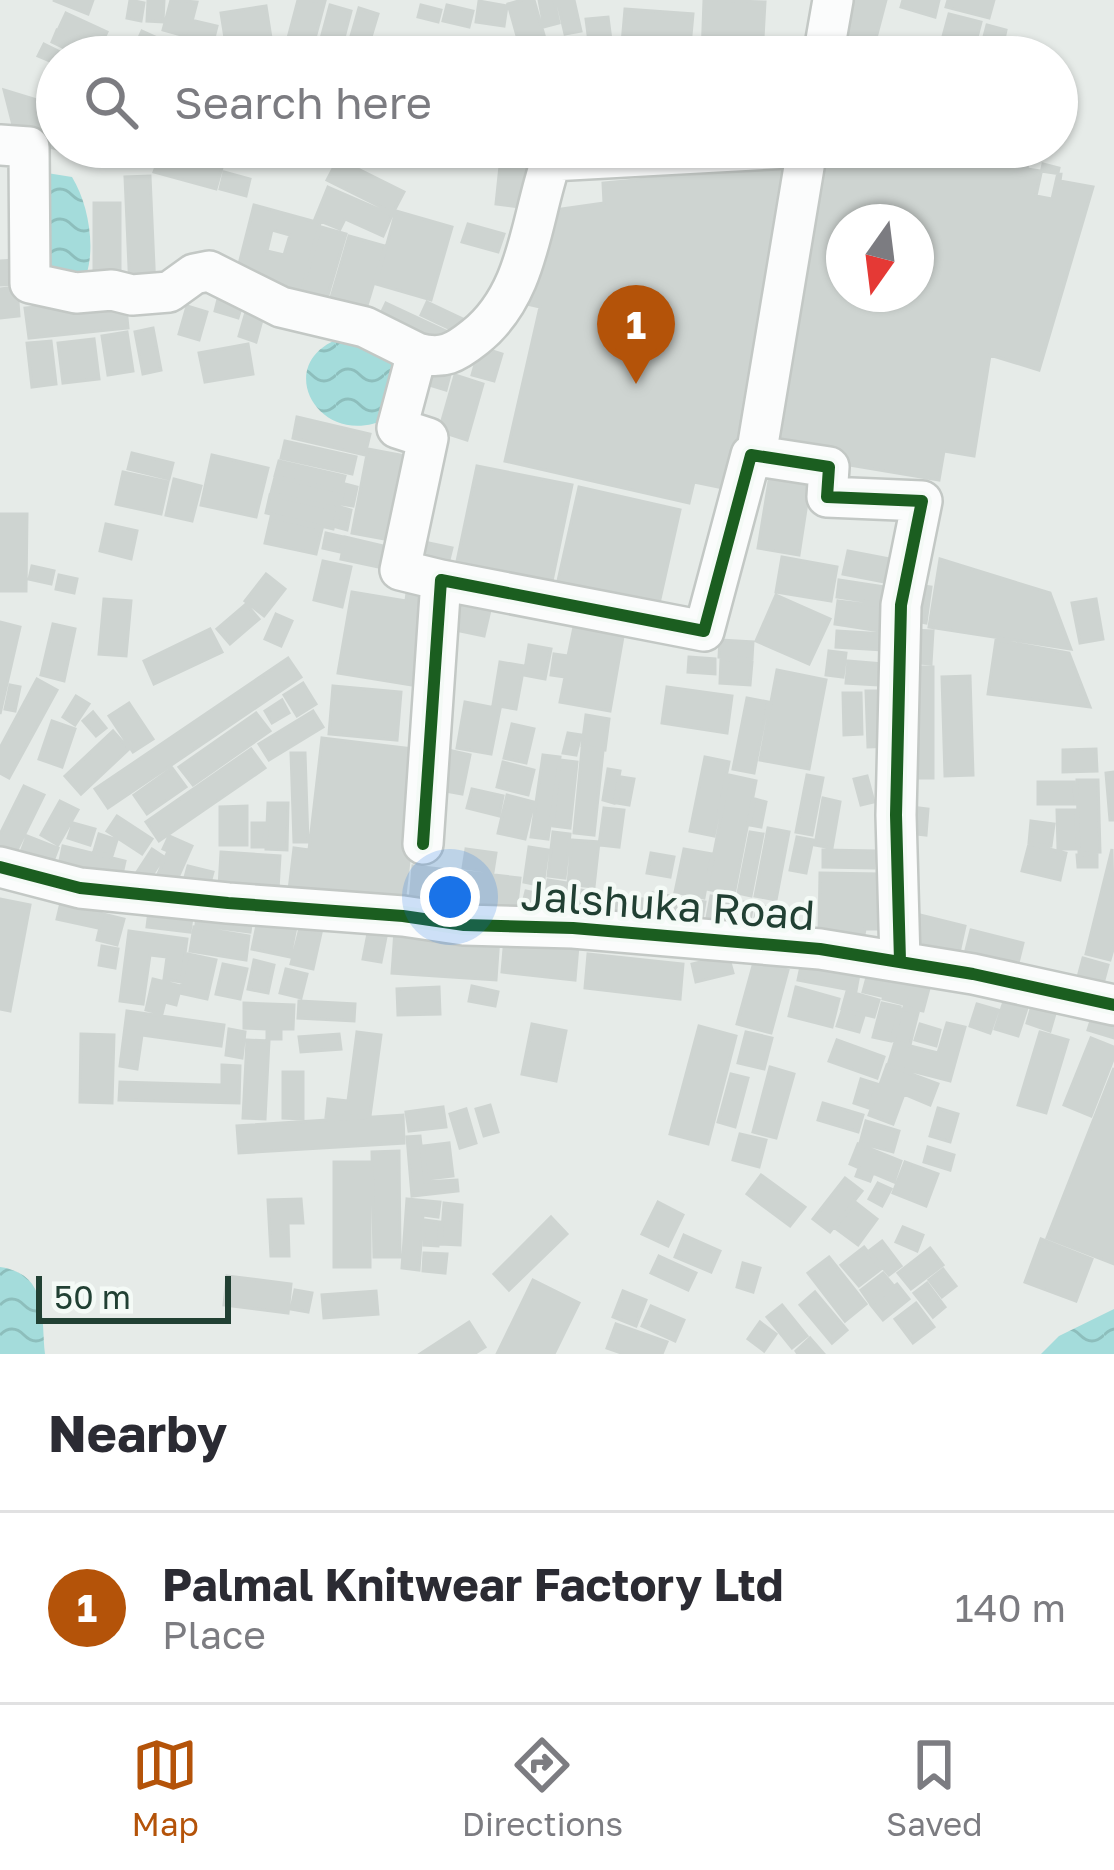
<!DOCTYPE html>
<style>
body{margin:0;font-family:"Golos Text",sans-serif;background:#f7f7f7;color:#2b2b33}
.compass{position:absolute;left:826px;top:204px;width:108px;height:108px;border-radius:50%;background:#fff;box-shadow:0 3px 9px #0004;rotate:194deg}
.scale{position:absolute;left:36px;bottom:30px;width:195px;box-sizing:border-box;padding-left:12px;border:6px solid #214033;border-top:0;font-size:33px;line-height:42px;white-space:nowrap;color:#214033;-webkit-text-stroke:9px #f4faf6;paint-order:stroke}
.you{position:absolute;left:450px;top:897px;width:42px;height:42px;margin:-30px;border:9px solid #fff;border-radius:50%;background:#1a73e8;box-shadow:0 0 0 18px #1a73e833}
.badge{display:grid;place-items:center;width:78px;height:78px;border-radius:50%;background:#b45309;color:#fff;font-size:39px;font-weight:700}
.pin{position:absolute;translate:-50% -99px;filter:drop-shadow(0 3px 6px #0008)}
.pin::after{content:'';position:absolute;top:63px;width:42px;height:36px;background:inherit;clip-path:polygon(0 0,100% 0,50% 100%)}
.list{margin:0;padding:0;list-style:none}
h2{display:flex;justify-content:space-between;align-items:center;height:156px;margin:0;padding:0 48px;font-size:51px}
h2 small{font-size:39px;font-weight:400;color:#7c7c81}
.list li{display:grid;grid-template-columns:78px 1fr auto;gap:36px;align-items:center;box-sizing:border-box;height:192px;padding:0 48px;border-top:3px solid #e1e1e2}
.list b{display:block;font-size:45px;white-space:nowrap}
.list p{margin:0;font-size:39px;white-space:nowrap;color:#7c7c81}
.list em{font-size:39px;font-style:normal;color:#7c7c81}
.icon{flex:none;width:66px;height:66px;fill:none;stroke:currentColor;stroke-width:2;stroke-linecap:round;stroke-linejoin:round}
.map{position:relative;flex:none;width:1114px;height:1354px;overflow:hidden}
.search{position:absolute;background:#fff;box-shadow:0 3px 9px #0004;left:36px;right:36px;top:36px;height:132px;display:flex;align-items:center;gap:30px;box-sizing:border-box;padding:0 42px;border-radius:66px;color:#7c7c81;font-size:45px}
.sheet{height:348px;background:#fff}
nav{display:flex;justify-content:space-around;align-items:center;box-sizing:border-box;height:168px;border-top:3px solid #e1e1e2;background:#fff;font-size:33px;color:#7c7c81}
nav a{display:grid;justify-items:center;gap:6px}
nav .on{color:#b45309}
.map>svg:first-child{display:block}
</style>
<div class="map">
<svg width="1114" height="1354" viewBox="0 0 1114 1354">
<defs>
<pattern id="water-waves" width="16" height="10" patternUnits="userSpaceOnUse" patternTransform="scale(3)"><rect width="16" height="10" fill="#a4dcdb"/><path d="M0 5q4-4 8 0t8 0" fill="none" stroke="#8dbebc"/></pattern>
</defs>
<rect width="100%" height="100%" fill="#e6ebe8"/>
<path fill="url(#water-waves)" d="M47,173L72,177C88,203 96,246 86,276L48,275Z
M352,335L402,359L390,417C317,456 264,354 352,335Z
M0,1267C49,1274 41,1318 45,1354H0Z
M1114,1309V1354H1041L1059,1336Z"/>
<path fill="#ced4d1" stroke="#ced4d1" stroke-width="3" fill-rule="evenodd" d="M53,0H93L88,14Z
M130,0L144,3L141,21L127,18Z
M148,0H164L163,22L147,21Z
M171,0L197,2L188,37L163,30Z
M298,0L325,1L310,57H283Z
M522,0H534L544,35L519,43L508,4Z
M539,0H554L559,23L544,27Z
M557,0H574L581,31L565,34Z
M704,0L765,2L762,57H702Z
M843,0H886L871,57L829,51Z
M903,0H939L935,17L901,7Z
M948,0H994L989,18L946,7Z
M479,1L507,6L504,26L476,22Z
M330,5L351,11L339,57H316Z
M421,5L441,10L438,22L418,17Z
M447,5L473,11L469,27L443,21Z
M266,6L274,57H228L221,13Z
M359,8L378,14L365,57H345Z
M625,9L693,14L689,57L621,55Z
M66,13L107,32L100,47L59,28Z
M949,14L981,22L974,49L942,40Z
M608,17L612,48L590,50L586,19Z
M195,21L217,26L211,50L189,45Z
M987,25L1006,30L1001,53L981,48Z
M57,30L100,50L97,57H83L52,42Z
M142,31L155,37L145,57H130Z
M159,40L181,52L179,57H150Z
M509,41L511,57H494L492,43Z
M540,42L543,57H521L519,46Z
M44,44L64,54L57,57V64L38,56Z
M4,90L57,106V147H65L64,151L16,137Z
M89,147H112L107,162L87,155Z
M163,147H192L190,155L223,164L216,189L154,172Z
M215,147H250L246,162L213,154Z
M332,147H375L370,166L330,155Z
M477,147H522L519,159Z
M822,147H1030L1027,169L1061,174L1060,181L1093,187L1039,370L990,355L974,456L944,451L939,480L772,452ZM844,222H916V294H844Z
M338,159L404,192L393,213L327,180Z
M1043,164L1059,168L1052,199L1036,196Z
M792,165L728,489L694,482L689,503L505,461L540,307L523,303L540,212L604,203L603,183Z
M500,166L532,170L528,208L496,204Z
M224,172L250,179L246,196L220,189Z
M150,176L155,289L130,290L125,177Z
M328,187L392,215L383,236L345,219L340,229L315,219Z
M94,203H120V283H94Z
M254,205L320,223L301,293L236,276ZM272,230L290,235L284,255L267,251Z
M396,211L452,227L431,300L376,284Z
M468,224L504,234L498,252L462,242Z
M321,227L346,234L326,302L301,294Z
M349,236L385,246L365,312L330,301Z
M15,260L16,284L0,285V261Z
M17,287L19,316L0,318V289Z
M125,298L128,328L29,338L25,308Z
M218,299L242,305L238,318L215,311Z
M427,302L467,321L461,334L421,315Z
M386,303L450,333L440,354L376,324Z
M248,305L265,309L256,342L239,336Z
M187,306L207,312L199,340L179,334Z
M153,328L161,370L143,374L135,332Z
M127,332L133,371L108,375L102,336Z
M94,339L99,379L63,383L58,343Z
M51,341L56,384L32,387L27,343Z
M248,344L253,374L205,382L199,353Z
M480,347L502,354L494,381L472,375Z
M422,359L452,367L446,390L416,381Z
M455,375L483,384L467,440L439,431Z
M297,417L370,434L365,455L293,438Z
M285,441L356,457L352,474L281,458Z
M368,449L405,456L390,540L352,533Z
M132,453L173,463L169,479L128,469Z
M212,455L268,468L256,517L201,505Z
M279,461L345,476L341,491L275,476Z
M772,463L812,470L799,555L758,548Z
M477,466L572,485L551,586L456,566Z
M123,472L168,482L161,514L116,504Z
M275,477L341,492L337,508L271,493Z
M174,479L201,486L192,521L166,515Z
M345,484L357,487L353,506L341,504Z
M579,487L680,510L656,617L555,594Z
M270,495L337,510L333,529L266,513Z
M340,507L351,510L347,530L336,527Z
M0,514H27L26,591H0Z
M271,517L322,529L316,554L265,543Z
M106,524L137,531L131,559L100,551Z
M326,533L343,537L340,552L323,548Z
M345,537L388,547L383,568L341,559Z
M424,542L452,548L446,572L418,566Z
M848,551L905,562L900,585L843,574Z
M782,557L837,567L831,601L776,592Z
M940,559L1050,593L1071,649L929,627Z
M323,561L351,567L342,607L314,600Z
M32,566L54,571L51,584L29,579Z
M266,574L285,589L264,616L245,601Z
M59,575L77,579L74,593L56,589Z
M839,580L898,589L896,606L837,597Z
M408,584L428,587L412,685L338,673L352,592L406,601Z
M909,584L931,587L926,623L905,619Z
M461,585L494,593L484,636L451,629Z
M776,595L830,619L809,664L756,641Z
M104,599L131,601L126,656L99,654Z
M1096,599L1103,639L1080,643L1072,603Z
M838,601L896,608L893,633L835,624Z
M246,604L259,619L230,644L217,629Z
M276,614L292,621L281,646L265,639Z
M0,622L20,627L0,714Z
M575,622L624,631L610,711L560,702L565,677L551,675L554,654L568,656Z
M53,624L75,629L64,681L41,675Z
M210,629L222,652L154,684L144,661Z
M908,630L933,631L931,664L906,662Z
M837,631L899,635L898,651L836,647Z
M720,640L753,642L752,659L719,657Z
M996,640L1069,653L1090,707L988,694Z
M529,645L551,649L545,679L524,675Z
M829,651L846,653L843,677L826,675Z
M689,657L715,659V674L688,672Z
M288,658L301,677L108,808L95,789Z
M721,659L752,662L750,685L720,683Z
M848,661L883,664L898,686L846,683Z
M500,662L524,666L516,709L493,705Z
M906,667H933V778H906Z
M777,670L826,680L809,769L760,760Z
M970,676L973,775L945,776L942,677Z
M37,679L57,690L9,778L0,773V748Z
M303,683L316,704L297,716L284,695Z
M10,685L20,687L15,711L5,709Z
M333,686L401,692L397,740L329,734Z
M667,687L732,696L727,733L662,723Z
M866,691H894L896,746L868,747Z
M843,693H861L862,734L844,735Z
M76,696L89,704L75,725L63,717Z
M747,698L768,702L754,773L733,769Z
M282,700L289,713L272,723L265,711Z
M465,702L500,709L491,754L457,748Z
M129,703L153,739L133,752L109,716Z
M313,711L323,727L269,760L259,744Z
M93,712L106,728L96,736L83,721Z
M256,713L270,731L193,785L179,767Z
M586,715L609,719L605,750L582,746Z
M52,721L75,729L62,767L39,759Z
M512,724L534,729L526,763L504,758Z
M113,731L129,749L81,794L65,776Z
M568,733L581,735L576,755L563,753Z
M322,738L422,750L404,904L289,890L294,848L309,850Z
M251,749L265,768L159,841L146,822Z
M582,749L603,751L594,835L574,833Z
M1096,749L1097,771L1063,772V750Z
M448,750L470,755L462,794L440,790Z
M291,753H305L308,842H294Z
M543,755L560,757L548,839L531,837Z
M705,757L729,762L714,836L690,831Z
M560,760L577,762L570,828L553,826Z
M503,762L534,770L528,795L497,787Z
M172,768L186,787L147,814L134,795Z
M608,769L620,771L614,803L603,800Z
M1114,772V820H1110L1106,773Z
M729,775L756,781L734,895L707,889Z
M807,775L823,778L812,835L796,832Z
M867,776L874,802L861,805L854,779Z
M621,777L634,779L629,805L617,803Z
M1077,780H1098L1100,852L1079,853Z
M1038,782H1074L1075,804H1038Z
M24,786L44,795L16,852L0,844V834Z
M472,789L503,796L499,816L467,808Z
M507,795L534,802L525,839L498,833Z
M823,798L840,802L832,848L815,845Z
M755,799L766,802L761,827L750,825Z
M60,801L78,810L58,845L41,835Z
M268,803H288L287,850L266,849Z
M247,806V845H220V807Z
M911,807L928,809L926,835L907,833Z
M604,808L624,810L619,847L599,845Z
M1057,810H1076L1077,849H1058Z
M117,816L152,839L142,854L107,831Z
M1031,821L1054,824L1051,846L1029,843Z
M73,823L95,829L90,845L68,838Z
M252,823H265L264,847H252Z
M768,828L789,832L776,900L755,896Z
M553,832L570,834L565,878L548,876Z
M750,832L763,834L751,896L738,893Z
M99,834L117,840L112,856L94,851Z
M27,836L58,848L52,864L21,852Z
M169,836L192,846L176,882L158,874L168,851L163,849Z
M797,837L813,840L806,873L790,870Z
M572,840L599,842L594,887L568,884Z
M1029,844L1066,853L1060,880L1022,871Z
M63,846L125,861L121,879L59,865Z
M529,847L548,850L543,886L524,882Z
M152,849L164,857L147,883L135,875Z
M466,849L496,853L493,872L463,868Z
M684,849L712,854L704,898L675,892Z
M1112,849L1114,946L1110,960L1086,954Z
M823,850L875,851L874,868L823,867Z
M221,852L280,856L278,890L219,887Z
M651,853L674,857L670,877L647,873Z
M1097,854V867H1078L1077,855Z
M188,866L213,872L209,887L184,881Z
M413,866L520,878L516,912L410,901Z
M820,873L880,874L879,929H865L864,935L819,934Z
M548,880L567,883L562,913L543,909Z
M568,888L605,894L601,916L564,907Z
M526,891L544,895L540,912L522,907Z
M609,893L648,900L644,923L605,916Z
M653,893L705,902L701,926L649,917Z
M63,894L103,903L98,928L57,919Z
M711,896L753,904L748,931L706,923Z
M0,899L30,905L10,1011L0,1009Z
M758,905L792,912L788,934L753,927Z
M149,911L192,917L190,932L147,927Z
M197,911L252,918L250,932L196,925Z
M103,914L124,919L117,945L97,940Z
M920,915L965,926L959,953L913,942Z
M258,920L296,927L290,957L252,949Z
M194,927L249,936L246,960L190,951Z
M300,928L321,933L313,969L291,964Z
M369,928L387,932L381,962L363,959Z
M395,930L499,937L496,980L392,973Z
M971,930L1023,943L1017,967L965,954Z
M129,931L187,939L181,982L164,979L167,957L150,955L143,1004L120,1001Z
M505,937L578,946L575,980L502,972Z
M102,946L118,949L115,968L99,965Z
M804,952L861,963L856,991L798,980Z
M188,954L216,960L207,999L180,993Z
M588,954L683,964L680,999L585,988Z
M728,955L733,973L696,982L692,964Z
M1083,958L1108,965L1103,984L1078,977Z
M254,960L274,965L268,993L248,989Z
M754,962L788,970L771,1033L737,1024Z
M223,964L247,969L240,999L216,994Z
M286,969L307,974L301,998L280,993Z
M890,970L910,975L903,1004L883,999Z
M912,976L931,981L923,1011L904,1007Z
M867,977L885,982L881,996L863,992Z
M153,979L181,986L176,1005L165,1002L162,1014L146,1010Z
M472,986L498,992L495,1006L469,1001Z
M439,987L440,1014L398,1015L397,989Z
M796,987L839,999L832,1027L789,1016Z
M847,991L879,1000L874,1017L842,1009Z
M1036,992L1059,1000L1050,1031L1027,1023Z
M1006,995L1029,1002L1018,1036L995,1029Z
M299,1001L355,1004L354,1021L298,1018Z
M244,1003L294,1005L293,1029H281V1039H267V1029L244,1028Z
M882,1003L900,1007L891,1041L873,1037Z
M977,1004L998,1010L990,1033L970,1026Z
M1095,1008L1114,1014V1038L1088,1030Z
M902,1009L918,1013L910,1045L894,1041Z
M127,1011L224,1025L221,1046L142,1035L137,1069L120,1066Z
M842,1011L864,1016L859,1032L837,1026Z
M947,1023L965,1027L950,1081L888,1065L895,1042L938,1053Z
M532,1024L566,1031L556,1081L522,1074Z
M920,1024L940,1030L936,1046L915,1040Z
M699,1026L736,1036L708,1144L670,1134Z
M229,1029L245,1032L242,1058L226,1055Z
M357,1032L381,1035L370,1116L326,1117L328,1099L348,1101Z
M746,1032L772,1038L764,1069L738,1063Z
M1040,1032L1068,1040L1046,1113L1018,1105Z
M81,1034L114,1035L112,1103L80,1102Z
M339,1034L341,1049L301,1052L299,1037Z
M1091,1038L1114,1047V1057L1091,1116L1064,1105Z
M247,1040L269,1041L265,1119L243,1118Z
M837,1040L884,1057L877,1078L829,1061Z
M222,1065L240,1066L239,1103L119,1100L120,1082L222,1085Z
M887,1065L938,1084L930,1105L904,1094L893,1124L869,1115Z
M770,1067L794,1074L776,1138L753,1132Z
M1114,1068V1264L1047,1238Z
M283,1072H303V1119L283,1118Z
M731,1074L748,1078L735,1127L718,1122Z
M861,1079L877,1084L869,1108L854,1103Z
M823,1103L863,1115L858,1132L818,1120Z
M490,1105L498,1132L484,1136L476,1109Z
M443,1107L446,1127L409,1131L406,1112Z
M938,1108L958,1114L950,1142L930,1136Z
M466,1109L476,1143L460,1148L450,1114Z
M403,1115L404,1143L239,1153L237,1126Z
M866,1121L899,1131L893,1152L860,1143Z
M740,1134L766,1140L759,1167L733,1160Z
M420,1136L425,1182L457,1180L458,1191L412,1196L407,1137Z
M449,1143L453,1176L427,1179L423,1146Z
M858,1144L901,1161L894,1182L873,1173L870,1181L856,1176L859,1168L850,1164Z
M928,1147L954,1155L950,1170L924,1162Z
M399,1151L400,1257H374L372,1152Z
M334,1162H370V1267H334Z
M905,1162L938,1174L926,1206L893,1193Z
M761,1175L805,1207L790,1226L747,1194Z
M845,1178L862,1191L830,1232L813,1219Z
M878,1183L891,1189L882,1206L869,1199Z
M301,1199L303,1223H288L289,1256H271L268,1200Z
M407,1199L440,1202L438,1217L423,1215L419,1270L402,1268Z
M658,1202L683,1215L668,1246L642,1234Z
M855,1202L877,1219L858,1245L835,1228Z
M444,1203L462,1205L460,1245L441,1244Z
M551,1217L567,1234L509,1290L494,1274Z
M425,1220L440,1222L438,1246L424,1245Z
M903,1227L923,1235L917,1251L896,1242Z
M684,1235L720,1251L711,1272L675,1257Z
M1041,1239L1092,1259L1076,1301L1025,1282Z
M882,1241L901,1266L889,1275L869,1251Z
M864,1247L881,1269L859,1286L841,1265Z
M930,1248L943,1265L911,1289L898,1273Z
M424,1253L447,1254L445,1273L423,1271Z
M659,1256L696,1273L688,1290L651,1273Z
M829,1257L866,1304L845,1321L808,1273Z
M743,1263L760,1268L753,1292L737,1287Z
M943,1269L956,1286L942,1297L929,1280Z
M883,1273L893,1285L870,1303L861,1290Z
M227,1276L291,1284L288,1313L224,1305Z
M533,1280L579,1303L554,1354H497Z
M927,1283L945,1307L933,1317L914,1293Z
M897,1284L909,1299L883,1320L871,1305Z
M295,1290L312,1293L308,1312L291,1309Z
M376,1291L378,1314L324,1318L322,1295Z
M623,1291L646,1300L636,1326L613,1317Z
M815,1292L847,1330L832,1343L800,1305Z
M916,1303L934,1327L913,1343L895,1319Z
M782,1305L807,1336L792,1348L767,1317Z
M651,1306L684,1320L675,1341L642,1326Z
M469,1322L485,1347L474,1354H420Z
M760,1322L776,1334L764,1351L748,1339Z
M616,1324L667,1342L662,1354H624L607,1348Z
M810,1338L824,1354H798L796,1351Z"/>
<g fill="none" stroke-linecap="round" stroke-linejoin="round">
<g stroke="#c3c8c5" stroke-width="44">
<path id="minor" d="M823,57L833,0
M0,145L29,147L30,283L76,293L112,290L132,295L169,292L194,274L209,271L281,307L365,327L417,353L397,428L428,438L400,570L441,580
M417,353C443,360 455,353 475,337C529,294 530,222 551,161L807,147
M756,456L807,149
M423,844L441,580L704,631L751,455L829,467L827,497L922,501L901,605L896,815L900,961
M0,867L80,888L228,903L403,916L464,925L573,928L820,949L973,974L1114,1005"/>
</g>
<use href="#minor" stroke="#fbfcfc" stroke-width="39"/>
<g stroke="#f4faf6" stroke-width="20">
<path id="cycleway" d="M423,844L441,580L704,631L751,455L829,467L827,497L922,501L901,605L896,815L900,961
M0,867L80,888L228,903L403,916L464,925L573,928L820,949L973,974L1114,1005"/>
</g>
<use href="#cycleway" stroke="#1b5e20" stroke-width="12"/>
</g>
<g text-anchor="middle" stroke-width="9" stroke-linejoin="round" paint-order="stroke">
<g font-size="42" fill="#214033" stroke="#f4faf6">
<text transform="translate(668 905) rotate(4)" y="15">Jalshuka Road</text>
</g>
</g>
</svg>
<svg class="compass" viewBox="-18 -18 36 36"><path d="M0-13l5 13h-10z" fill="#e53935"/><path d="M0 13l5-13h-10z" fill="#7c7c81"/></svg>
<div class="scale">50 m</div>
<div class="you"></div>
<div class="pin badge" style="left:636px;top:384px">1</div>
<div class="search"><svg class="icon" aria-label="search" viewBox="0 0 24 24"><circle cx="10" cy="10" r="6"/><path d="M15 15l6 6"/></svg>Search here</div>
</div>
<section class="sheet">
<h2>Nearby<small></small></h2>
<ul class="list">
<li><span class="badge">1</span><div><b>Palmal Knitwear Factory Ltd</b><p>Place</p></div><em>140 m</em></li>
</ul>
</section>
<nav>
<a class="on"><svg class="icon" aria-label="map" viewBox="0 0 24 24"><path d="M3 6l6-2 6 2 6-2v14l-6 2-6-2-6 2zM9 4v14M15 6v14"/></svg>Map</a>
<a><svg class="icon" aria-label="directions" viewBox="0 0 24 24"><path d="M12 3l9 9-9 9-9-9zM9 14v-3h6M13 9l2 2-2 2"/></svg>Directions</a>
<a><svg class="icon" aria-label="saved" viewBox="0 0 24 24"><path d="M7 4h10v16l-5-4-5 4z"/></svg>Saved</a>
</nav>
